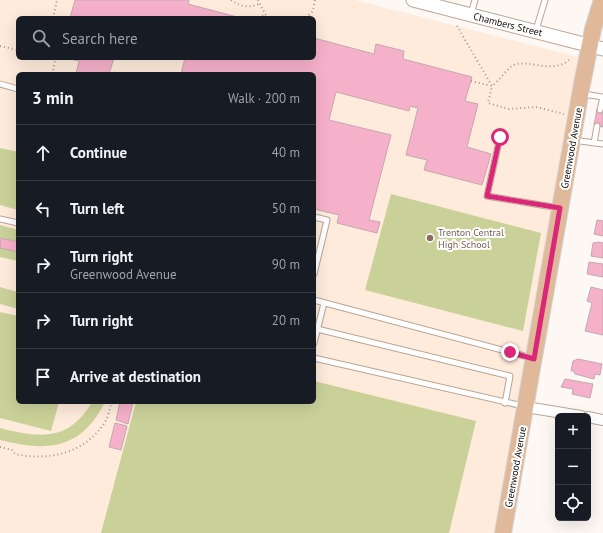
<!DOCTYPE html>
<meta charset="utf-8">
<style>
body{margin:0;font-family:"PT Sans",sans-serif;background:#20242c;color:#f1f3f6}
.controls{position:absolute;right:12px;bottom:12px;display:grid;overflow:hidden;border-radius:6px;box-shadow:0 4px 16px #0002}
.controls button{width:36px;height:36px;display:grid;place-items:center;padding:0;border:0;border-bottom:1px solid #363941;background:#171b24;color:#f1f3f6;font:20px sans-serif}
.stop{position:absolute;width:12px;height:12px;margin:-9px;border:3px solid #db2777;border-radius:50%;background:#fff}
.stop.end{background:#db2777;border-color:#fff;box-shadow:0 1px 4px #0008}
.list{margin:0;padding:0;list-style:none}
h2{display:flex;justify-content:space-between;align-items:center;height:52px;margin:0;padding:0 16px;font-size:17px}
h2 small{font-size:13px;font-weight:400;color:#9ea1a6}
.list li{display:grid;grid-template-columns:26px 1fr auto;gap:12px;align-items:center;box-sizing:border-box;height:56px;padding:0 16px;border-top:1px solid #363941}
.list b{display:block;font-size:15px;white-space:nowrap}
.list p{margin:0;font-size:13px;white-space:nowrap;color:#9ea1a6}
.list em{font-size:13px;font-style:normal;color:#9ea1a6}
.icon{flex:none;width:22px;height:22px;fill:none;stroke:currentColor;stroke-width:2;stroke-linecap:round;stroke-linejoin:round}
.map{position:relative;flex:none;width:603px;height:533px;overflow:hidden}
.search{position:absolute;background:#171b24;box-shadow:0 4px 16px #0002;left:16px;top:16px;width:300px;height:44px;display:flex;align-items:center;gap:10px;box-sizing:border-box;padding:0 14px;border-radius:6px;color:#9ea1a6;font-size:15px}
.panel{position:absolute;background:#171b24;box-shadow:0 4px 16px #0002;left:16px;top:72px;width:300px;height:332px;border-radius:6px}
.map>svg:first-child{display:block}
</style>
<div class="map">
<svg width="603" height="533" viewBox="0 0 603 533">
<rect width="100%" height="100%" fill="#fdf8f4"/>
<path fill="#feebdb" fill-rule="evenodd" d="M0,0H355L578,57L494,533H0ZM18,18H314V58H18ZM18,74H314V402H18Z"/>
<path fill="#cad198" d="M0,148L18,152V210L0,205Z
M391,194L541,233L523,331L365,290Z
M0,225L18,230V261L0,257Z
M0,287L18,292V309L0,304Z
M0,312L18,316V402H59L51,431L0,418Z
M314,381L476,421L449,533H101L136,402H314Z
M92,402H105C81,450 47,452 0,440V428C39,438 69,442 92,402Z"/>
<path fill="#f6b1ca" stroke="#c4a8b1" d="M75,0H189L188,4L241,18H70Z
M314,38L374,54L376,44L404,51L403,59L472,77L465,101L478,104L467,147L491,154L482,185L424,170L427,160L406,155L418,108L410,106L409,111L336,92L329,120L391,135L369,220L380,222L377,233L337,223L339,215L314,209V74H181L185,58H314Z
M66,58H114L109,74H76L79,61Z
M597,109L603,110V127L594,125Z
M597,220L603,221V236L594,234Z
M1,238L18,242V252L0,248Z
M599,242L603,243V258L591,256L593,243Z
M589,262L603,264V277L587,274Z
M591,287L603,290V335L585,331L592,303L587,301Z
M578,359L602,364L600,375L595,374L594,379L575,374L574,371H571L573,361Z
M565,379L593,384L590,398L572,394L573,389L561,387Z
M120,402H133L128,424L116,420Z
M115,423L127,426L121,450L109,447Z"/>
<g fill="none" stroke-linecap="round" stroke-linejoin="round">
<g stroke="#bba593" stroke-width="7">
<path id="service" d="M471,14L475,0
M536,30L545,0
M0,84L18,89
M583,94L603,97
M600,110L603,97
M500,137L487,196L559,208
M573,140L603,144
M594,143L597,126
M314,217L327,220L314,274
M0,219L18,223
M314,300L532,358
M317,329L510,376L505,403
M314,343L324,303
M314,358L523,406"/>
</g>
<g stroke="#bba593" stroke-width="12">
<path id="minor" d="M526,407L581,416
M588,417L603,420"/>
</g>
<g stroke="#bba593" stroke-width="15">
<path id="tertiary" d="M413,0L603,49"/>
</g>
<g stroke="#d4d3d2" stroke-width="18">
<path id="primary" d="M503,533L582,84L593,29L602,0"/>
</g>
<path stroke="#9f9994" stroke-width="2" stroke-dasharray="1 3" stroke-linecap="butt" d="M231,0C241,7 248,8 259,4
M258,0L265,14L269,18
M53,18L57,0
M259,18L265,14
M306,18L313,11L315,0
M457,26L492,86L488,103L509,109L536,107L564,114
M0,46L18,50
M49,58L55,60
M52,74L56,58
M471,81L492,86C499,81 507,69 512,66C526,57 552,76 570,59
M0,447L12,450L15,454C47,461 83,454 103,425C108,419 109,410 112,402"/>
<use href="#service" stroke="#fff" stroke-width="5"/>
<use href="#minor" stroke="#fff" stroke-width="10"/>
<use href="#tertiary" stroke="#fff" stroke-width="13"/>
<use href="#primary" stroke="#e0b99a" stroke-width="16"/>
</g>
<g fill="none" stroke-linecap="round" stroke-linejoin="round">
<path stroke="#db2777" stroke-width="5" d="M500,137L487,196L560,208L534,359L510,352"/>
</g>
<circle fill="#8d6e63" stroke="#fff" stroke-width="1.5" cx="430" cy="238" r="4"/>
<g text-anchor="middle" stroke-width="4" stroke-linejoin="round" paint-order="stroke">
<g font-size="10" fill="#120a05" stroke="#fff">
<text transform="translate(508 24) rotate(14)" y="4">Chambers Street</text>
<text transform="translate(571 148) rotate(-80)" y="4">Greenwood Avenue</text>
<text transform="translate(515 467) rotate(-80)" y="4">Greenwood Avenue</text>
</g>
<g font-size="10" fill="#785e54" stroke="#fff" text-anchor="start">
<text x="438" y="236">Trenton Central<tspan x="438" dy="12">High School</tspan></text>
</g>
</g>
</svg>
<div class="controls">
<button>+</button>
<button>−</button>
<button><svg class="icon" aria-label="locate" viewBox="0 0 24 24"><circle cx="12" cy="12" r="6"/><path d="M12 2v4M12 18v4M2 12h4M18 12h4"/></svg></button>
</div>
<div class="stop" style="left:500px;top:137px"></div>
<div class="stop end" style="left:510px;top:352px"></div>
<div class="search"><svg class="icon" aria-label="search" viewBox="0 0 24 24"><circle cx="10" cy="10" r="6"/><path d="M15 15l6 6"/></svg>Search here</div>
<section class="panel">
<h2>3 min<small>Walk · 200 m</small></h2>
<ul class="list">
<li><svg class="icon" aria-label="ahead" viewBox="0 0 24 24"><path d="M12 20V5M6 11l6-6 6 6"/></svg><div><b>Continue</b></div><em>40 m</em></li>
<li><svg class="icon" aria-label="left" viewBox="0 0 24 24"><path d="M17 20v-9H6M10 6l-5 5 5 5"/></svg><div><b>Turn left</b></div><em>50 m</em></li>
<li><svg class="icon" aria-label="right" viewBox="0 0 24 24"><path d="M7 20v-9h11M14 6l5 5-5 5"/></svg><div><b>Turn right</b><p>Greenwood Avenue</p></div><em>90 m</em></li>
<li><svg class="icon" aria-label="right" viewBox="0 0 24 24"><path d="M7 20v-9h11M14 6l5 5-5 5"/></svg><div><b>Turn right</b></div><em>20 m</em></li>
<li><svg class="icon" aria-label="arrive" viewBox="0 0 24 24"><path d="M6 21V4h12l-3 4 3 4H6"/></svg><div><b>Arrive at destination</b></div></li>
</ul>
</section>
</div>
